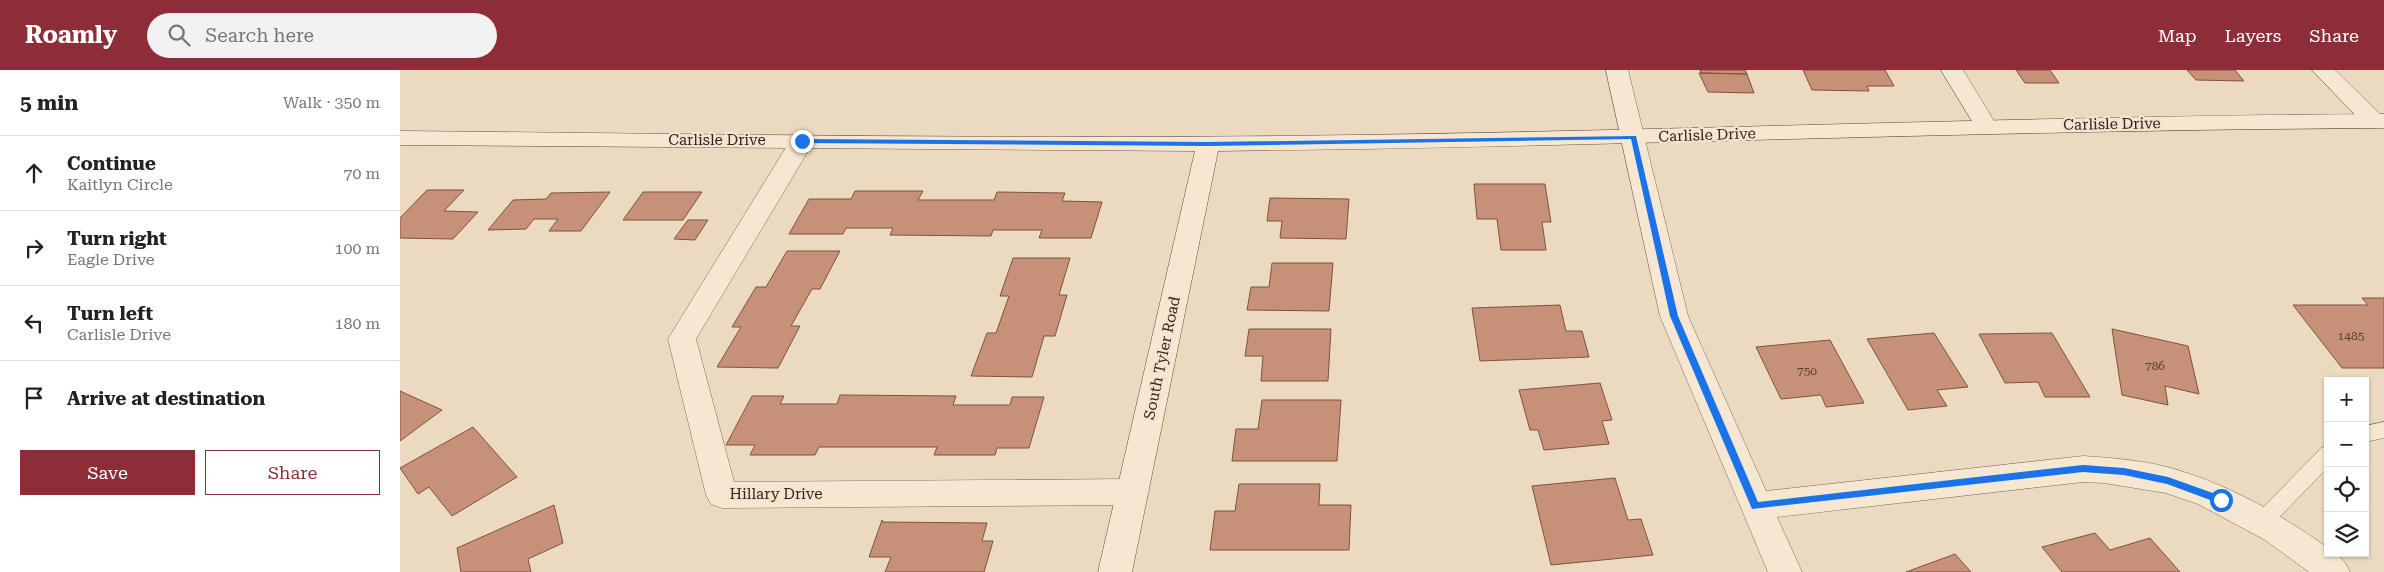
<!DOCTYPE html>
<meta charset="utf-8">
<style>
body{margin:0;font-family:"Roboto Serif",serif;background:#f2f2f2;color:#222}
.controls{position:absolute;right:15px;bottom:15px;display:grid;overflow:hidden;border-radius:0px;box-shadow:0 1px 4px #0004}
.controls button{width:45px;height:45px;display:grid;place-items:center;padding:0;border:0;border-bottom:1px solid #e0e0e0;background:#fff;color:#222;font:25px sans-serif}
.stop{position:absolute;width:15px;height:15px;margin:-11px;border:4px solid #1a73e8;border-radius:50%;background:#fff}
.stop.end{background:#1a73e8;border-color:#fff;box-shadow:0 1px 5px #0008}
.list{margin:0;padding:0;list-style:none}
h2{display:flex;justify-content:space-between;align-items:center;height:65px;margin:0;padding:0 20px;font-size:21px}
h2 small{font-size:16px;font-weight:400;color:#767676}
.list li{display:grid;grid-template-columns:32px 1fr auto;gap:15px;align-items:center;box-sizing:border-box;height:75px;padding:0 20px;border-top:1px solid #e0e0e0}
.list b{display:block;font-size:19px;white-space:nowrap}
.list p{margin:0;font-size:16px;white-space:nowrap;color:#767676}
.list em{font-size:16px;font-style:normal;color:#767676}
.actions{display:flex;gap:10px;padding:15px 20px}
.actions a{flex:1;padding:11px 0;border:1px solid #8d2d38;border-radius:0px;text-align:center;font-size:18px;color:#8d2d38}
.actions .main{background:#8d2d38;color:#fff}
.icon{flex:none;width:28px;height:28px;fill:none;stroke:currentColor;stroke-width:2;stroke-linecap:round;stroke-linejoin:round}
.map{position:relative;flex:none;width:1984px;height:502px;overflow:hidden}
header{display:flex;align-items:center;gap:30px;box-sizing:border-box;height:70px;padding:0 25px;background:#8d2d38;color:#fff}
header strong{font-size:24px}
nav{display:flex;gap:28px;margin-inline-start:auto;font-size:18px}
.search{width:350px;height:45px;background:#f2f2f2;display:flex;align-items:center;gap:12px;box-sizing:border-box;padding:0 18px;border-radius:28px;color:#767676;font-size:19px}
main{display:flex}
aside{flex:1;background:#fff}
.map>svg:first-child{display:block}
</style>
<header>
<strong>Roamly</strong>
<div class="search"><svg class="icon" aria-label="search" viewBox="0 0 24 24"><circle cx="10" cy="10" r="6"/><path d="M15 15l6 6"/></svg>Search here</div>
<nav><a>Map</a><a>Layers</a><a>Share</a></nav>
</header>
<main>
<aside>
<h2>5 min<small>Walk · 350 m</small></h2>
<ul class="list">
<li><svg class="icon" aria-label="ahead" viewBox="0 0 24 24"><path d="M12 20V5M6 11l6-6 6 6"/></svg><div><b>Continue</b><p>Kaitlyn Circle</p></div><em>70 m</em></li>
<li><svg class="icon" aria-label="right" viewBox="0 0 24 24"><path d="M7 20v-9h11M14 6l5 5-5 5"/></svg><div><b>Turn right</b><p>Eagle Drive</p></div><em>100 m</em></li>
<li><svg class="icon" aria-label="left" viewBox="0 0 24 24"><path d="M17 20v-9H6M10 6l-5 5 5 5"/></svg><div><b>Turn left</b><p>Carlisle Drive</p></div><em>180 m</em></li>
<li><svg class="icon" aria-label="arrive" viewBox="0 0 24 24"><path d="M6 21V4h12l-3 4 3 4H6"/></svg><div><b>Arrive at destination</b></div></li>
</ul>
<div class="actions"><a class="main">Save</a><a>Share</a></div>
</aside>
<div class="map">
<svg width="1984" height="502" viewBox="0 0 1984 502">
<rect width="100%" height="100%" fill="#ebd9c0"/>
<path fill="#c79078" stroke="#805340" d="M1300,0H1345L1347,4L1301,3Z
M1403,0H1485L1494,16H1467L1469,21L1412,20Z
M1616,0H1650L1659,13H1625Z
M1787,0H1835L1844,11L1796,10Z
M1299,3L1347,4L1354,23L1308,22Z
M1074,114H1145L1151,152H1142L1146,180H1101L1097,149H1077Z
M27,120H64L44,141L78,142L53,169L0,168V148Z
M455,121H523L518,130H594L597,122L665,123L662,131L702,132L691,168H639L642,160H593L591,166L490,165L493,158H446L443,164H389L409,129H451Z
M210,122L181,161H149L158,149H134L126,159L88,160L113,130L146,129L151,123Z
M243,122H302L283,150H223Z
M870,128L949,129L946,169L880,168L882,151H867Z
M288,150H308L295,170L274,169Z
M387,181H440L420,219H412L391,256H400L378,298L317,297L341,257H332L356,217H366Z
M613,188H670L659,225H667L655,266H644L632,307L571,306L587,263H596L609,226H600Z
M872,193H933L929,241L847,240L851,217H869Z
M1962,228H1984V298H1942L1893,235H1968Z
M1160,235L1166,261H1182L1189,287L1080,291L1072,238Z
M849,259H931L928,311H861L863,286H845Z
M1712,259L1788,276L1799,324L1765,316L1768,335L1722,325Z
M1534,263L1568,317L1537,320L1547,336L1508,340L1467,269Z
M1652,263L1690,327H1645L1638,312L1605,313L1579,264Z
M1430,270L1464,333L1426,337L1421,325L1381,329L1356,277Z
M1200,313L1212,350L1202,351L1209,374L1144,380L1138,360H1130L1119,320Z
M0,321L42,340L0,371Z
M440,325L556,326L553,335H610L612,327H644L629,378H597L595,385H534L537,377H419L415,385H350L355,375H326L352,326H384L380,334H437Z
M862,330H941L937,391H832L836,359H858Z
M73,357L117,407L52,446L29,417L18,424L0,398Z
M1215,408L1228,450L1241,449L1253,485L1151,495L1132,416Z
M839,414H920L919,435H951L949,480H810L815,441H835Z
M154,435L163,473L128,489L131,502H61L57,478Z
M482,450L483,452L587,453L582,471H593L584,502H485L491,487H469Z
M1695,463L1710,480L1750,468L1780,502H1662L1642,477Z
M1555,484L1571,502H1506Z"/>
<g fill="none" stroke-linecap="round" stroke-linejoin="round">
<g stroke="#826a59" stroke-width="1">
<path id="lane" d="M1984,352V368L1965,372V356Z
M1928,376V397L1869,458L1862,461L1855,458L1852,452L1855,446L1921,378Z"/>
</g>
<g stroke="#826a59" stroke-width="1">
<path id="street" d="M1206,0H1228L1288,246L1366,421L1683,386C1711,388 1740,390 1767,397C1826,413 1879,443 1928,478V483C1940,483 1945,492 1950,502H1909L1865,470L1798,434L1766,423L1704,413L1683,412L1377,447L1402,502H1368L1260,246Z
M1541,0H1563L1597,56L1594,61L1586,63L1578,61Z
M1912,0H1935L1982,46L1984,49L1982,56L1974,58L1966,56Z
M402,64L410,66L414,71L296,269L334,412L733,409L744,413L749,422L744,431L733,435L322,438L311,434L306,425L268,269L390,71L394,66Z"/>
</g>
<g stroke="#644c3c" stroke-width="1">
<path id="secondary" d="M1984,44V58C1595,60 1207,77 818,81L732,502H698L795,81L0,75V61C319,64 638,70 957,65C1300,60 1642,46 1984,44Z"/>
</g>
<use href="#lane" fill="#f6e7d2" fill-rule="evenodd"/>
<use href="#street" fill="#f6e7d2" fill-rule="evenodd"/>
<use href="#secondary" fill="#f6e7d2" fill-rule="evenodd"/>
</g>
<path fill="#1a73e8" d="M1236,66L1278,246L1358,432L1683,395L1724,398L1768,407L1824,427V433L1821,434L1767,414L1724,405L1683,402L1352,439L1270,246L1231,69L808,76L402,73L399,71L402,69L808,72Z"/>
<g text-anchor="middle" stroke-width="4.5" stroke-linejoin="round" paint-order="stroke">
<g font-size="12" fill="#584034">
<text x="1951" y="270">1485</text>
<text x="1755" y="300">786</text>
<text x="1407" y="305">750</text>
</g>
<g font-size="15" fill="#33251d" stroke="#f3e4cf">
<text transform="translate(1712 54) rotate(-1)" y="5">Carlisle Drive</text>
<text transform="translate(1307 65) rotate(-2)" y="5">Carlisle Drive</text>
<text x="317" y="75">Carlisle Drive</text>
<text transform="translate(762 288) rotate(-78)" y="5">South Tyler Road</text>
<text x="376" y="429">Hillary Drive</text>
</g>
</g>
</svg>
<div class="controls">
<button>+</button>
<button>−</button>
<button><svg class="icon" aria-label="locate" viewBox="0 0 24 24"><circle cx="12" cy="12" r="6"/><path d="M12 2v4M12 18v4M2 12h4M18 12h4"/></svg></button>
<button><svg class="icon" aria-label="layers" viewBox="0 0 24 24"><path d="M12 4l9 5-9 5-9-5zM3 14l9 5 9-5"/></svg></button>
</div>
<div class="stop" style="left:1821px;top:430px"></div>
<div class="stop end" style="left:402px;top:71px"></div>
</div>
</main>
